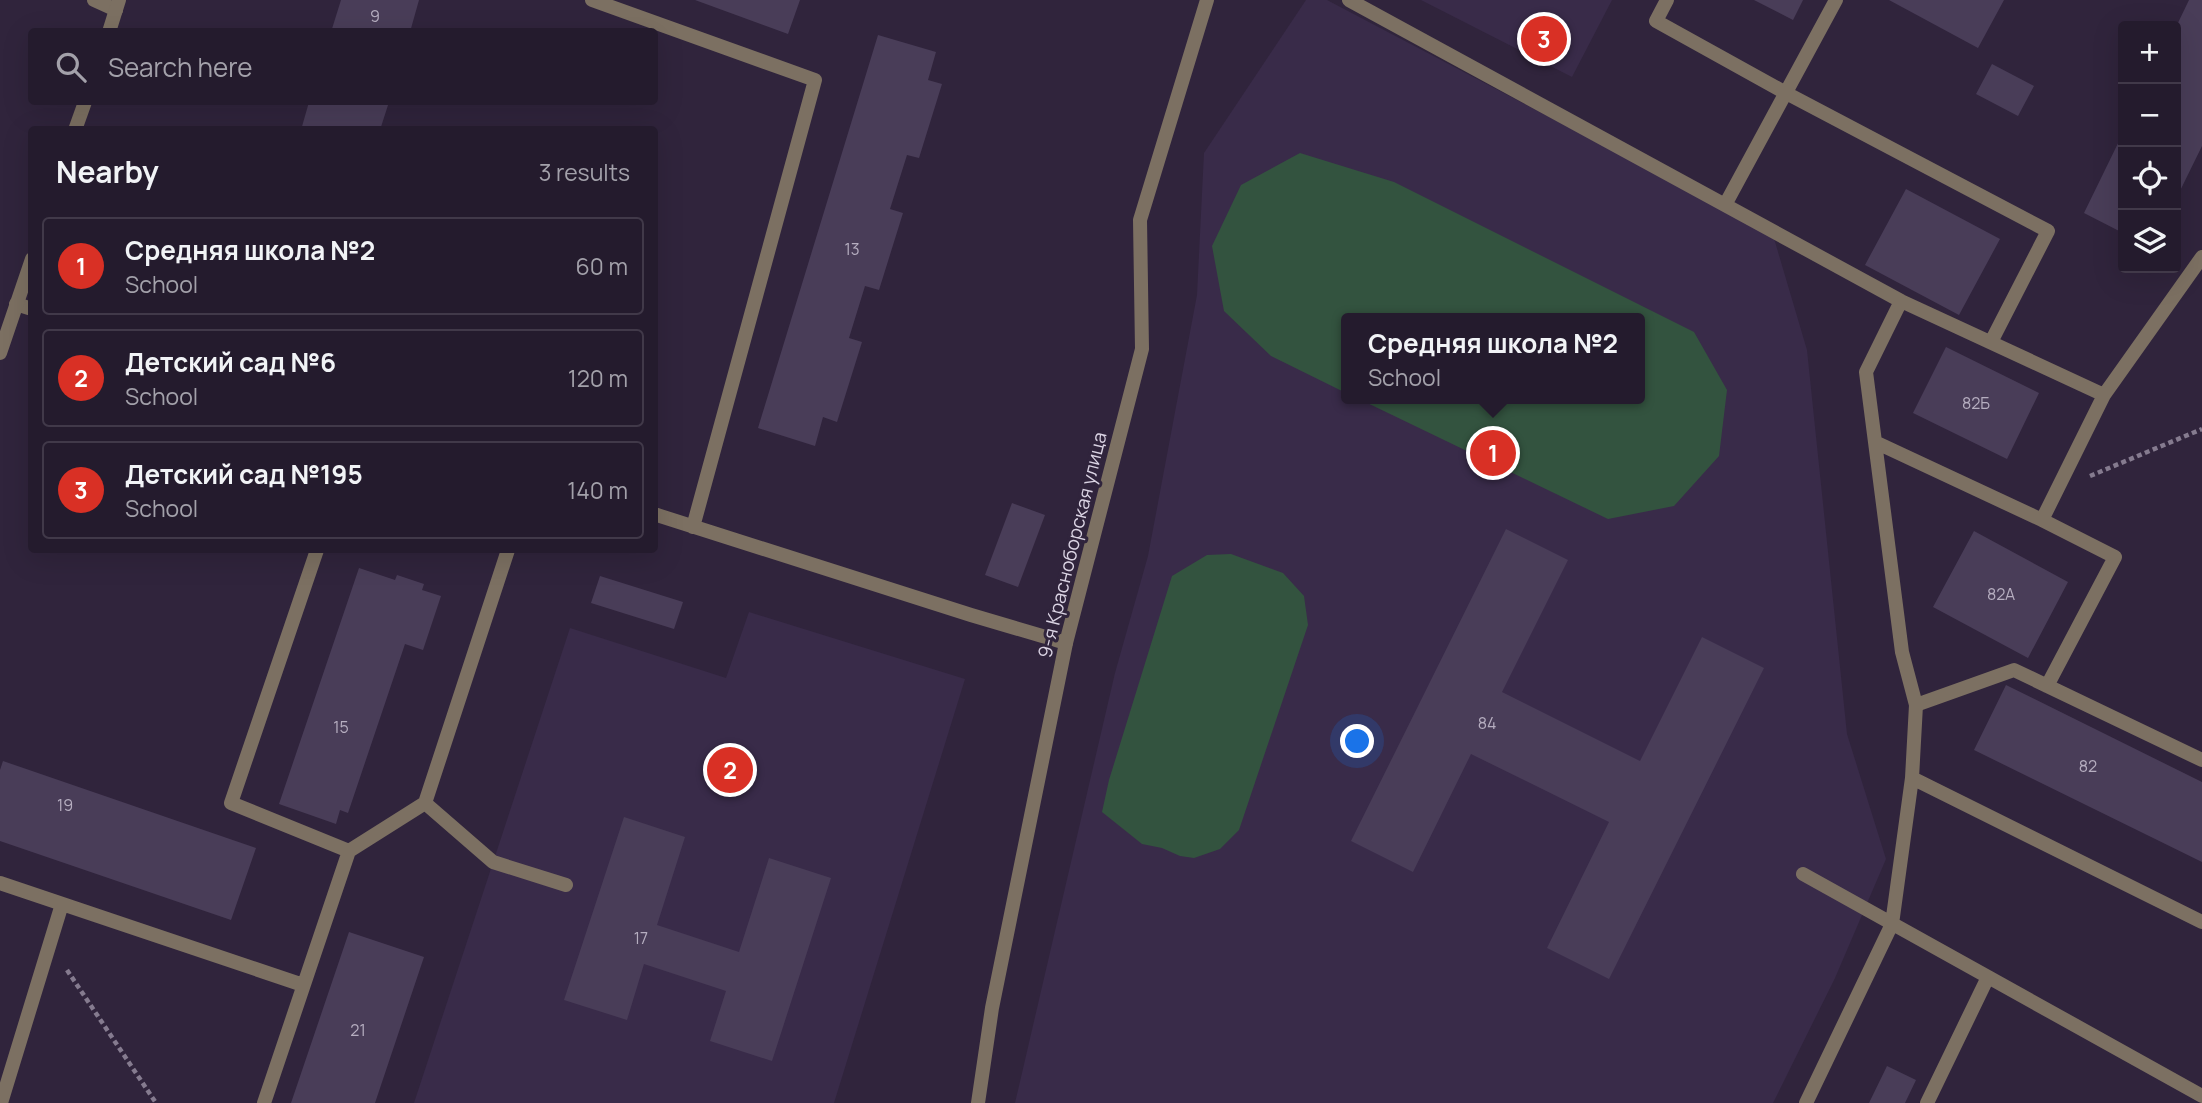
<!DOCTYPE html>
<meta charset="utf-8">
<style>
body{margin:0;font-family:Manrope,sans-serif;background:#302839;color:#f1f3f6}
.controls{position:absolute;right:21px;top:21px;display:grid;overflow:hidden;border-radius:7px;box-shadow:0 7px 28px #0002}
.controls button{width:63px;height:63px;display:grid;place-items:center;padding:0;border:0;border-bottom:2px solid #413949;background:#241b2d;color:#f1f3f6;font:35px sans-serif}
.you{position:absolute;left:1358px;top:742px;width:24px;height:24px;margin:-18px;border:5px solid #fff;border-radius:50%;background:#1a73e8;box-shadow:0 0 0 10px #1a73e833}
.badge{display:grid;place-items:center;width:46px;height:46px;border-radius:50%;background:#d93025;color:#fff;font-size:23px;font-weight:700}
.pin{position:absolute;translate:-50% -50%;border:4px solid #fff;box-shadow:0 2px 7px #0006}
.popup{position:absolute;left:1341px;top:313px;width:304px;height:91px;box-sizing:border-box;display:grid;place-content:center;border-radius:7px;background:#241b2d;filter:drop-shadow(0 2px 5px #0005);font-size:23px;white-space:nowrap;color:#a3a1aa}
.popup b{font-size:26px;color:#f1f3f6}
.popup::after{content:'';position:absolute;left:50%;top:100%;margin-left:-14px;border:14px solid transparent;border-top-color:#241b2d}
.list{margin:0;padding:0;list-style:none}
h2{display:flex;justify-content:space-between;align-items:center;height:91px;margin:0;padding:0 28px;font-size:30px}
h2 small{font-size:23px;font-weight:400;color:#a3a1aa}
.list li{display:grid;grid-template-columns:46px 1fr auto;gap:21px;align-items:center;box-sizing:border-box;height:98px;margin:0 14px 14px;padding:0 14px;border:2px solid #413949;border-radius:7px}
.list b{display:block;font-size:26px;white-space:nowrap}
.list p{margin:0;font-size:23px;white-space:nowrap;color:#a3a1aa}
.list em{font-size:23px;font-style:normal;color:#a3a1aa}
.icon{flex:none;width:38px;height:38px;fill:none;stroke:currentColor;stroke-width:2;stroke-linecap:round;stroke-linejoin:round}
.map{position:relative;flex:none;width:2202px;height:1103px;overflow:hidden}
.search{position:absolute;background:#241b2d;box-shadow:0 7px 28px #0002;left:28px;top:28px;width:630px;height:77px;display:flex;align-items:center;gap:18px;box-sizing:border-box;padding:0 24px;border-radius:7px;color:#a3a1aa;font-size:26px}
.panel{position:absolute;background:#241b2d;box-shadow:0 7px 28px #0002;left:28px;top:126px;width:630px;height:427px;border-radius:7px}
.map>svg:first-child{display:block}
</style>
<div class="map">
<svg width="2202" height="1103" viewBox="0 0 2202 1103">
<rect width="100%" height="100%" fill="#30243c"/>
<path fill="#392b49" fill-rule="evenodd" d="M1306,0H1327L1773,235L1807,350L1847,734L1886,859L1835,978L1773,1103H1015L1115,673L1148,556L1197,295L1204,153ZM1346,318H1640V399H1346Z
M1421,0H1612L1572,77Z
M749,612L965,679L834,1103H414L570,628L726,678Z"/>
<path fill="#33533f" d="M1300,153L1394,182L1694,332L1727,390L1719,456L1674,506L1608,519L1359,399H1640V318H1346V393L1271,356L1224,311L1212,246L1241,185Z
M1231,554L1283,573L1304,596L1308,625L1239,830L1220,849L1194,858L1180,856L1162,848L1142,844L1102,812L1109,780L1172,576L1207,555Z"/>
<path fill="#493d58" d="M341,0H419L410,32H331Z
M695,0H800L788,34Z
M1754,0H1803L1793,20Z
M1889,0H2004L1978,48Z
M2189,0H2202V146L2176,199V27Z
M878,35L936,52L928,80L942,84L919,158L907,155L890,209L903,213L879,290L865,286L849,338L862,342L837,422L823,417L815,446L758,428Z
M1992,64L2034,86L2018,116L1976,94Z
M309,102H389L380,130H301Z
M2123,133V233L2084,213Z
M1906,189L2000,239L1959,315L1865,265Z
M1946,347L2039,393L2007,459L1913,413Z
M1012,503L1045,515L1018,587L985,575Z
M1506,529L1568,560L1502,692L1640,761L1702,637L1764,668L1609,979L1547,948L1609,822L1471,754L1413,872L1351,841Z
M1974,531L2068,582L2028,658L1933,607Z
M359,568L395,580L397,575L424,584L422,590L441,596L423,650L405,644L348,813L340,810L336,824L279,804Z
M600,576L683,602L674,629L591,603Z
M2006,685L2202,782V862L1974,750Z
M3,761L256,848L231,920L0,841V770Z
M624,817L685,837L657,925L739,952L769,858L831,878L772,1061L710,1041L726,991L644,964L627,1020L564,1000Z
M349,932L424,957L375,1103H291Z
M1887,1066L1916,1080L1905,1103H1869Z"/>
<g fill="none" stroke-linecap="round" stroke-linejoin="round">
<path stroke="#857b8f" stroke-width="4.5" stroke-dasharray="5 3.5" stroke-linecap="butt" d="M2090,476L2202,429
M67,970L156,1103"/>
<path stroke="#7c7062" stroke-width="14" d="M94,0L116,10
M592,0L815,80L693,527
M1349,0L1901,301
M1667,0L1656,21L1786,93L2048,231L1991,342
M1725,205L1836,0
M16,304L32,309
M1875,442L2042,520L2104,395
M654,514L971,615L1066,643
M2042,520L2115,557L2047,686
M317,550L231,803L349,851
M1916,705L2014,670L2202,760
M1912,778L2202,922
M425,803L493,862L566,885
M1803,874L2202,1096
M0,883L303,985
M1,1103L62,904
M264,1103L349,851L425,803L508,550
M1806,1103L1892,924L1912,778L1916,705L1902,652L1866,372L1901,301L2104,395L2202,257
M1927,1103L1988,977"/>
<path stroke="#7c7062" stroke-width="14" d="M109,32L119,0
M75,130L85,102
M0,353L32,259
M978,1103L992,1008L1066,643L1142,349L1140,220L1207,0"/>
</g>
<g text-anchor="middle" stroke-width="6" stroke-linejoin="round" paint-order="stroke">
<g font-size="16" fill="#b6aec0">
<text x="375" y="22">9</text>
<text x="852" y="255">13</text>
<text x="1976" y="409">82Б</text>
<text x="2001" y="600">82А</text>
<text x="1487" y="729">84</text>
<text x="341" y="733">15</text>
<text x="2088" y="772">82</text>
<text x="65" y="811">19</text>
<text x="641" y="944">17</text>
<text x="358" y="1036">21</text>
</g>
<g font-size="19" fill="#dad3e3" stroke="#30243c">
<text transform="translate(1072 545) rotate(-76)" y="7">9-я Красноборская улица</text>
</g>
</g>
</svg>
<div class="controls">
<button>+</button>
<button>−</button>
<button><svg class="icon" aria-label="locate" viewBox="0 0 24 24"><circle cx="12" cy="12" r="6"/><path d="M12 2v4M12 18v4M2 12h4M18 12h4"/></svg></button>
<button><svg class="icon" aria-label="layers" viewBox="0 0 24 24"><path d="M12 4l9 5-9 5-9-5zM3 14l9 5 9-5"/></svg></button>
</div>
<div class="you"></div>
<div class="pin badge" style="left:1493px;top:453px">1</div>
<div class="popup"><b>Средняя школа №2</b>School</div>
<div class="pin badge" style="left:730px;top:770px">2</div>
<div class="pin badge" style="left:1544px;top:39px">3</div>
<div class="search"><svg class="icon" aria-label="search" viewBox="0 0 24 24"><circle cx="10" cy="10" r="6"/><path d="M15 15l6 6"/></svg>Search here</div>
<section class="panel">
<h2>Nearby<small>3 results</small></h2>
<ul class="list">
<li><span class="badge">1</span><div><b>Средняя школа №2</b><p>School</p></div><em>60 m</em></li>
<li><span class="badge">2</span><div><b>Детский сад №6</b><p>School</p></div><em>120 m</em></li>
<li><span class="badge">3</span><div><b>Детский сад №195</b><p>School</p></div><em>140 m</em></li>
</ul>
</section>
</div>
